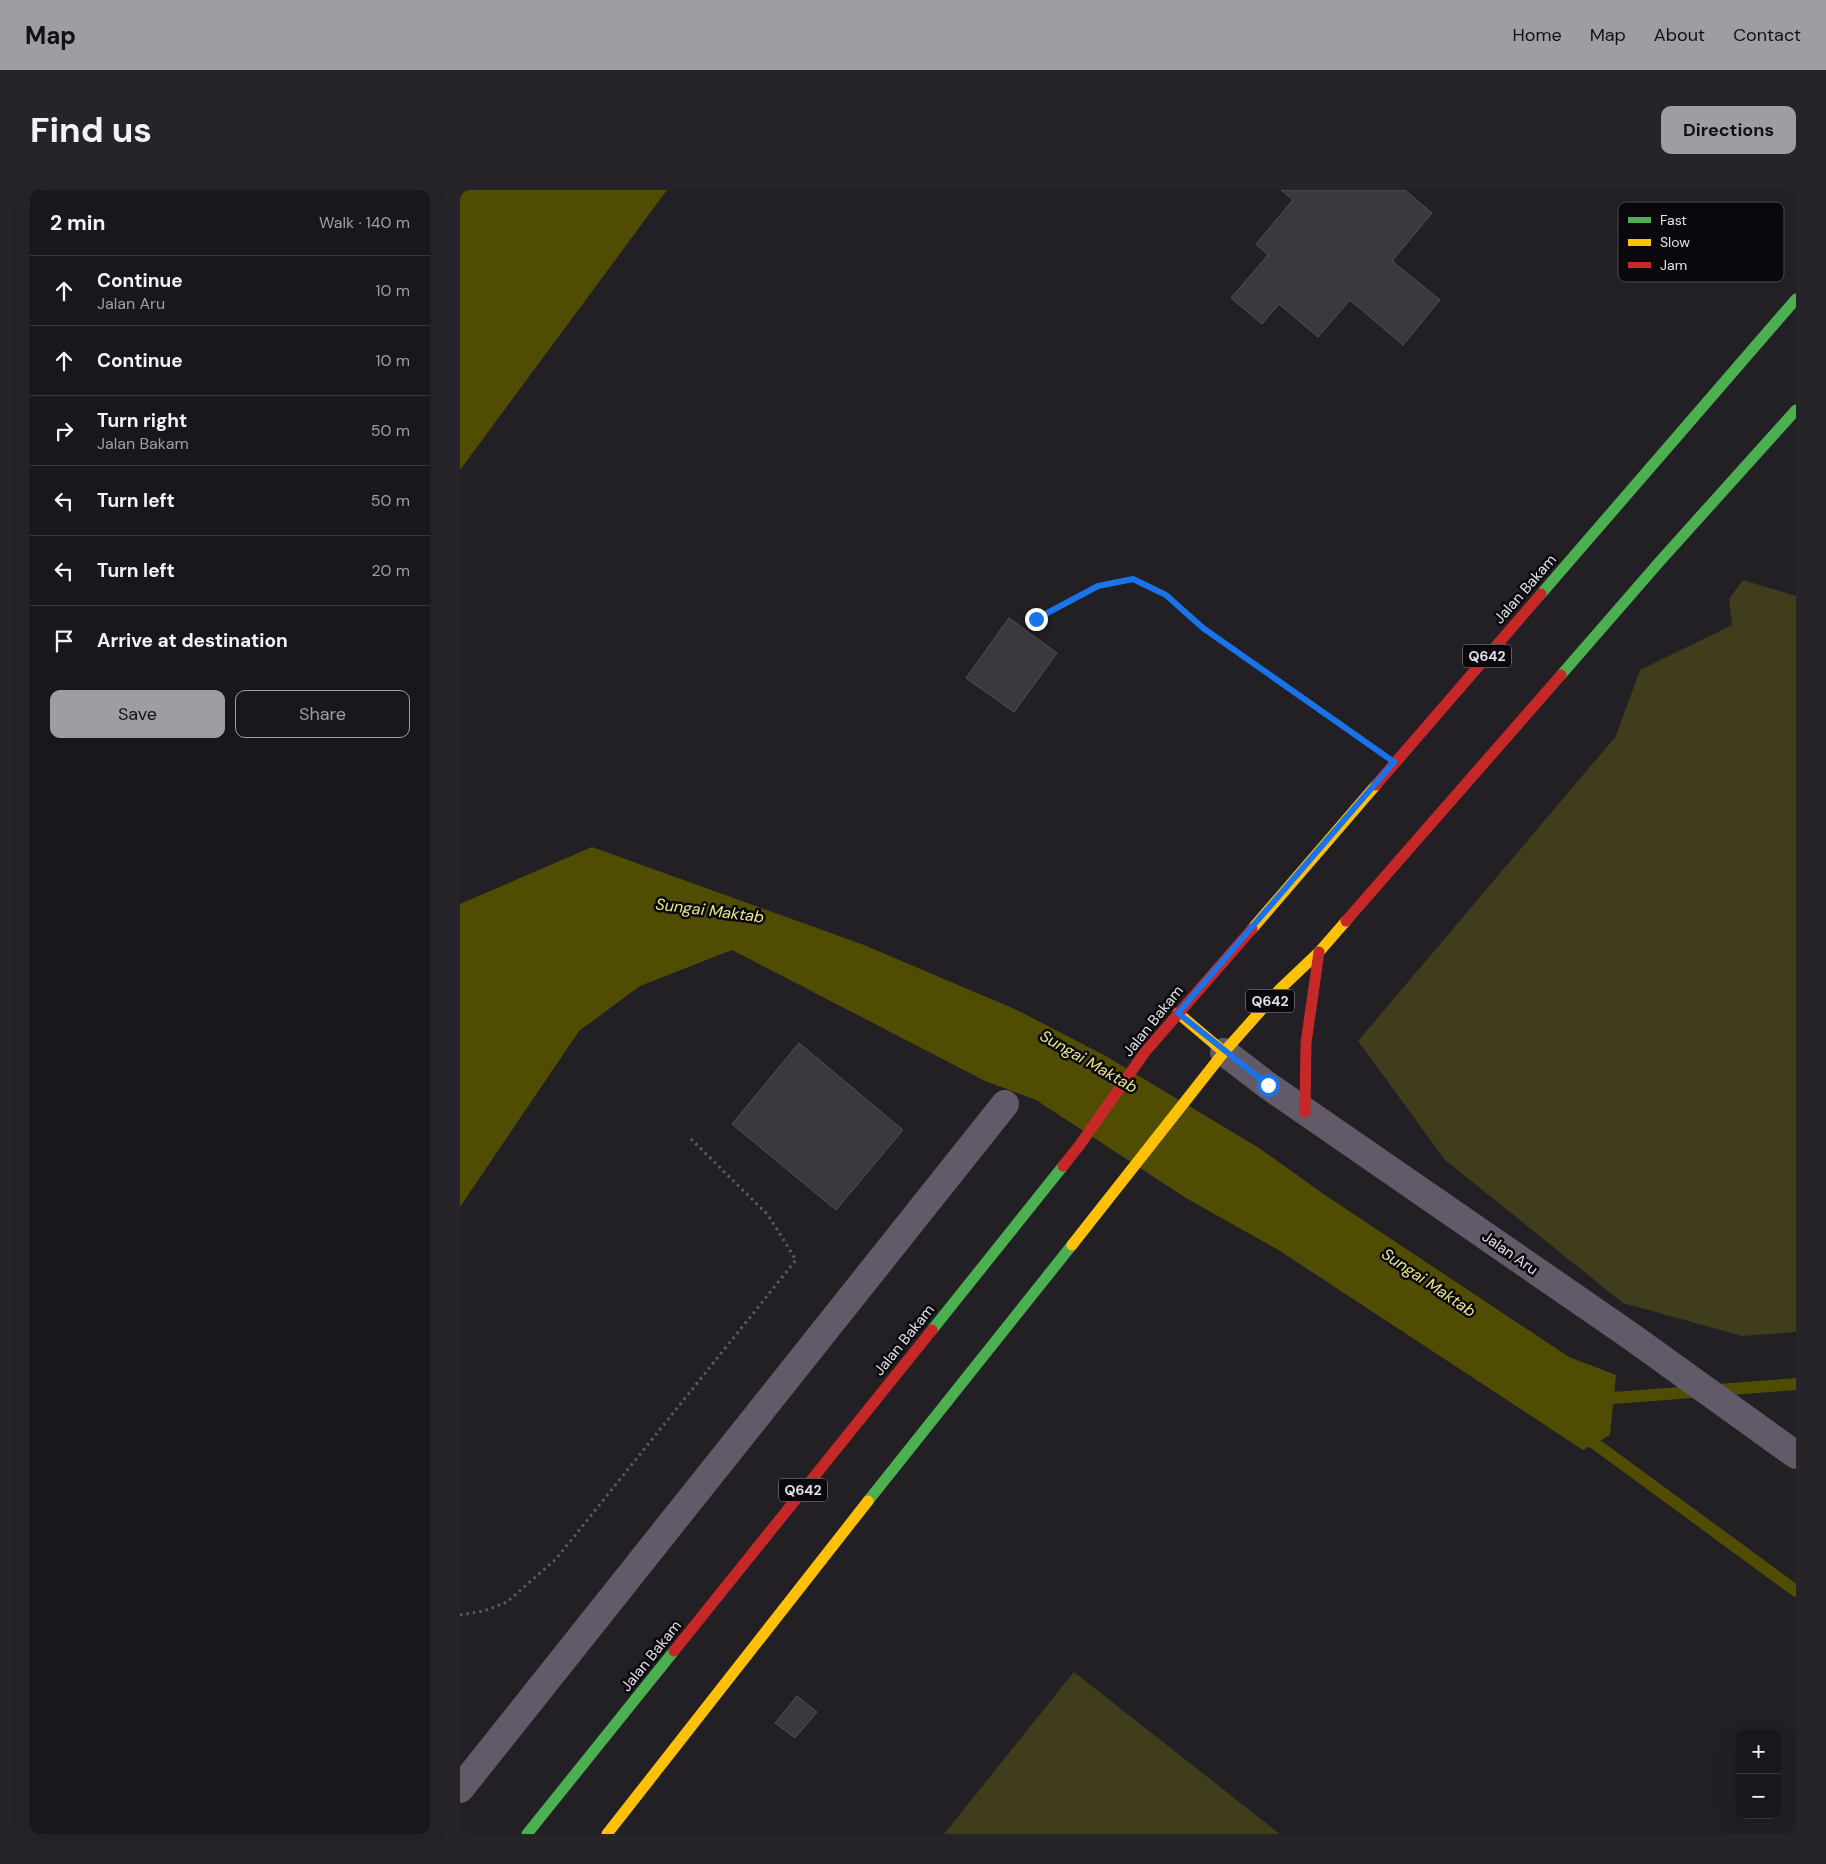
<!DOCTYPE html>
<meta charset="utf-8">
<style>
body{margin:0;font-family:"DM Sans",sans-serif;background:#272429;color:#f1f3f6}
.controls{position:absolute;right:15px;bottom:15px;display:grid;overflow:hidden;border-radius:10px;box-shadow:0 5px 20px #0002}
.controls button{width:45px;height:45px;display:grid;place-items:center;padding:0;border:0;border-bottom:1px solid #38363b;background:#1a171c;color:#f1f3f6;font:25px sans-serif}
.stop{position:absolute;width:15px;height:15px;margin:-11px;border:4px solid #1a73e8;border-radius:50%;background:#fff}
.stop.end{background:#1a73e8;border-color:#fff;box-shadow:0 1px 5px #0008}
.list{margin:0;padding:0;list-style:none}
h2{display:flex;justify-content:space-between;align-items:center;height:65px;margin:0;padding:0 20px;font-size:21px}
h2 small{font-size:16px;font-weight:400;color:#9f9fa3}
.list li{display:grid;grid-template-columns:32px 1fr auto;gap:15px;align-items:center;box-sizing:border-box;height:70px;padding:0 20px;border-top:1px solid #38363b}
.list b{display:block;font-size:19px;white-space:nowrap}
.list p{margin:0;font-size:16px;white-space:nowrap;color:#9f9fa3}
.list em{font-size:16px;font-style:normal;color:#9f9fa3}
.actions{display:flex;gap:10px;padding:15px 20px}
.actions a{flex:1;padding:11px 0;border:1px solid #a09ca4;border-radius:10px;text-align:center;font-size:18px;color:#a09ca4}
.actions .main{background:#a09ca4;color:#111}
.icon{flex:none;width:28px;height:28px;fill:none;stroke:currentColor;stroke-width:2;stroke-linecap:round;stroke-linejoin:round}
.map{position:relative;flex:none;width:1336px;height:1644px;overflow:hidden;border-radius:10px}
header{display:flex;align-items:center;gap:30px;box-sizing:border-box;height:70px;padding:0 25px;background:#a09ca4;color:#111}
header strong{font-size:24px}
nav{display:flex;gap:28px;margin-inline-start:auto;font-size:18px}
.intro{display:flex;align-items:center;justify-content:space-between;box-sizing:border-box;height:120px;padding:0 30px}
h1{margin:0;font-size:35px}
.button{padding:12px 22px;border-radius:10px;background:#a09ca4;color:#111;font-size:18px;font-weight:700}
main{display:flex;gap:30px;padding:0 30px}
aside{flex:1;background:#1a171c;border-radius:10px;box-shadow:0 5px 20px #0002}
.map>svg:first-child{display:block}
</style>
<header>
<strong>Map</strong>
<nav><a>Home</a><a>Map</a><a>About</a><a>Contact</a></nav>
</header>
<div class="intro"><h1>Find us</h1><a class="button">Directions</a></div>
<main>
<aside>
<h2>2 min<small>Walk · 140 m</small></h2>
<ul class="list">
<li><svg class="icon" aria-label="ahead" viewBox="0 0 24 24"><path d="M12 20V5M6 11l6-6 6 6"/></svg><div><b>Continue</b><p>Jalan Aru</p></div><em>10 m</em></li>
<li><svg class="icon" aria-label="ahead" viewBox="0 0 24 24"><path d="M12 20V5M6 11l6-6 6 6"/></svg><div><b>Continue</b></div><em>10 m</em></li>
<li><svg class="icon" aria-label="right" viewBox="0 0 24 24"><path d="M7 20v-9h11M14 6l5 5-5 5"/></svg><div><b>Turn right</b><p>Jalan Bakam</p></div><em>50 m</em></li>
<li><svg class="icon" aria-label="left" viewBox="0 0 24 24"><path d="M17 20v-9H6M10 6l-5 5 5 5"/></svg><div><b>Turn left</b></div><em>50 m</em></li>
<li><svg class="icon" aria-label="left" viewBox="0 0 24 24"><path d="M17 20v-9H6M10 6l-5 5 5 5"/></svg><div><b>Turn left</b></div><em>20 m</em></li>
<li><svg class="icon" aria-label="arrive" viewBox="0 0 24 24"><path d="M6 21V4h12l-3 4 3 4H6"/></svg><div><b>Arrive at destination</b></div></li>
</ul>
<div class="actions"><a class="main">Save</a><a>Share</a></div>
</aside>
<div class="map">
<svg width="1336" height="1644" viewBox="0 0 1336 1644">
<rect width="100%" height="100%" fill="#221f25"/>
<path fill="#3f3d1b" d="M1283,390L1336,406V1142L1282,1146L1163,1113L985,970L898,851L1156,546L1180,480L1272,435L1269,409Z
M614,1482L820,1644H484Z"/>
<path fill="#504d03" d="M0,0H207L0,280Z
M132,657L404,755L557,820L644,865L799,958L865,1005L1109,1167L1156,1185L1150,1245L1123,1260L820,1061L726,1008L576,910L525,891L272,760L180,796L119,841L0,1017V714Z"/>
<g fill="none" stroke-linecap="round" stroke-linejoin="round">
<path stroke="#504d03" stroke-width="12" d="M1137,1205L1154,1208L1336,1194
M1124,1243L1126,1247L1336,1401"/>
</g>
<path fill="#3b383e" stroke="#535055" d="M821,0H945L972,23L932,71L980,110L943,155L890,110L858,147L819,114L802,134L771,108L808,65L796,54L833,10Z
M549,428L597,463L554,522L506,488Z
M339,853L443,940L376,1020L272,934Z
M337,1506L357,1522L335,1548L315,1533Z"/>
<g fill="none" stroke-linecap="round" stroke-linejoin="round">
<path stroke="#5e5a63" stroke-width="3" stroke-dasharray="2.5 4" stroke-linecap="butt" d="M576,429L638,396L673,389L706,405L743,438L906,553
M0,1425L24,1421L47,1412L96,1369L336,1070L308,1025L231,949"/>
<path stroke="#625a68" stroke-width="28" d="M764,862L807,895L1172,1147L1336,1265
M0,1599L545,914"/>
<path stroke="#4caf50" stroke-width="11" d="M1081,404L1336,109
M1101,485L1201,370L1336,220
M472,1140L603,976
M408,1311L612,1055
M67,1644L214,1461"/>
<path stroke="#ffc107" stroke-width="11" d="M792,739L916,595
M718,823L764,862
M612,1055L764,862L820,799L859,762L886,731
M147,1644L408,1311"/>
<path stroke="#c62828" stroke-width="11" d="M916,595L1081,404
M886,731L1101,485
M845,922L846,853L859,762
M603,976L619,956L685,862L792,739
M214,1461L472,1140"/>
</g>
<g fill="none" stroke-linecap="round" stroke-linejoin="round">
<path stroke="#1a73e8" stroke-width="6" d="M576,429L638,396L673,389L706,405L743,438L934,572L718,823L808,895"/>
</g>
<g text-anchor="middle" stroke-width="5" stroke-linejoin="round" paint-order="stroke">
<g fill="#0a080d" stroke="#a39fa6" stroke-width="1">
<rect x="1003" y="454.5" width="48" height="23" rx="4"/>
<rect x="786" y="799.5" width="48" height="23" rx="4"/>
<rect x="319" y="1288.5" width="48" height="23" rx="4"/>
</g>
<g font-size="14" font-weight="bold" fill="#e4e0e8">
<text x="1027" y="471">Q642</text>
<text x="810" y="816">Q642</text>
<text x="343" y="1305">Q642</text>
</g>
<g font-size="15" fill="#e4e0e8" stroke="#0a080d">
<text transform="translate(1065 399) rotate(-49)" y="5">Jalan Bakam</text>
<text transform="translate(693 831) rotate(-51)" y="5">Jalan Bakam</text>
<text transform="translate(1050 1063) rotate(35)" y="5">Jalan Aru</text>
<text transform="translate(444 1150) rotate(-51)" y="5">Jalan Bakam</text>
<text transform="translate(191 1466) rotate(-51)" y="5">Jalan Bakam</text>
</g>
<g font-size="16" font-style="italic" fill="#e9e985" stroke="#0a080d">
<text transform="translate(250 720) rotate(7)" y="6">Sungai Maktab</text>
<text transform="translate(629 871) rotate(30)" y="6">Sungai Maktab</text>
<text transform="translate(969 1092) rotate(34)" y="6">Sungai Maktab</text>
</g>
</g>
<rect x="1158" y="12" width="166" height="80" rx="8" fill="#0a080d" stroke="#4b494f" stroke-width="1"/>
<rect x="1168" y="27" width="23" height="6" fill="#4caf50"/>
<rect x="1168" y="49" width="23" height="7" fill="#ffc107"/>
<rect x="1168" y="72" width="23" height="6" fill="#c62828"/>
<g font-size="14" fill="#e4e0e8">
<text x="1200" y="35">Fast</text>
<text x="1200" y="57">Slow</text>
<text x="1200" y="80">Jam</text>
</g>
</svg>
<div class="controls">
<button>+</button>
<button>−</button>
</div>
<div class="stop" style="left:808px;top:895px"></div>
<div class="stop end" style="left:576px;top:429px"></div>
</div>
</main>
